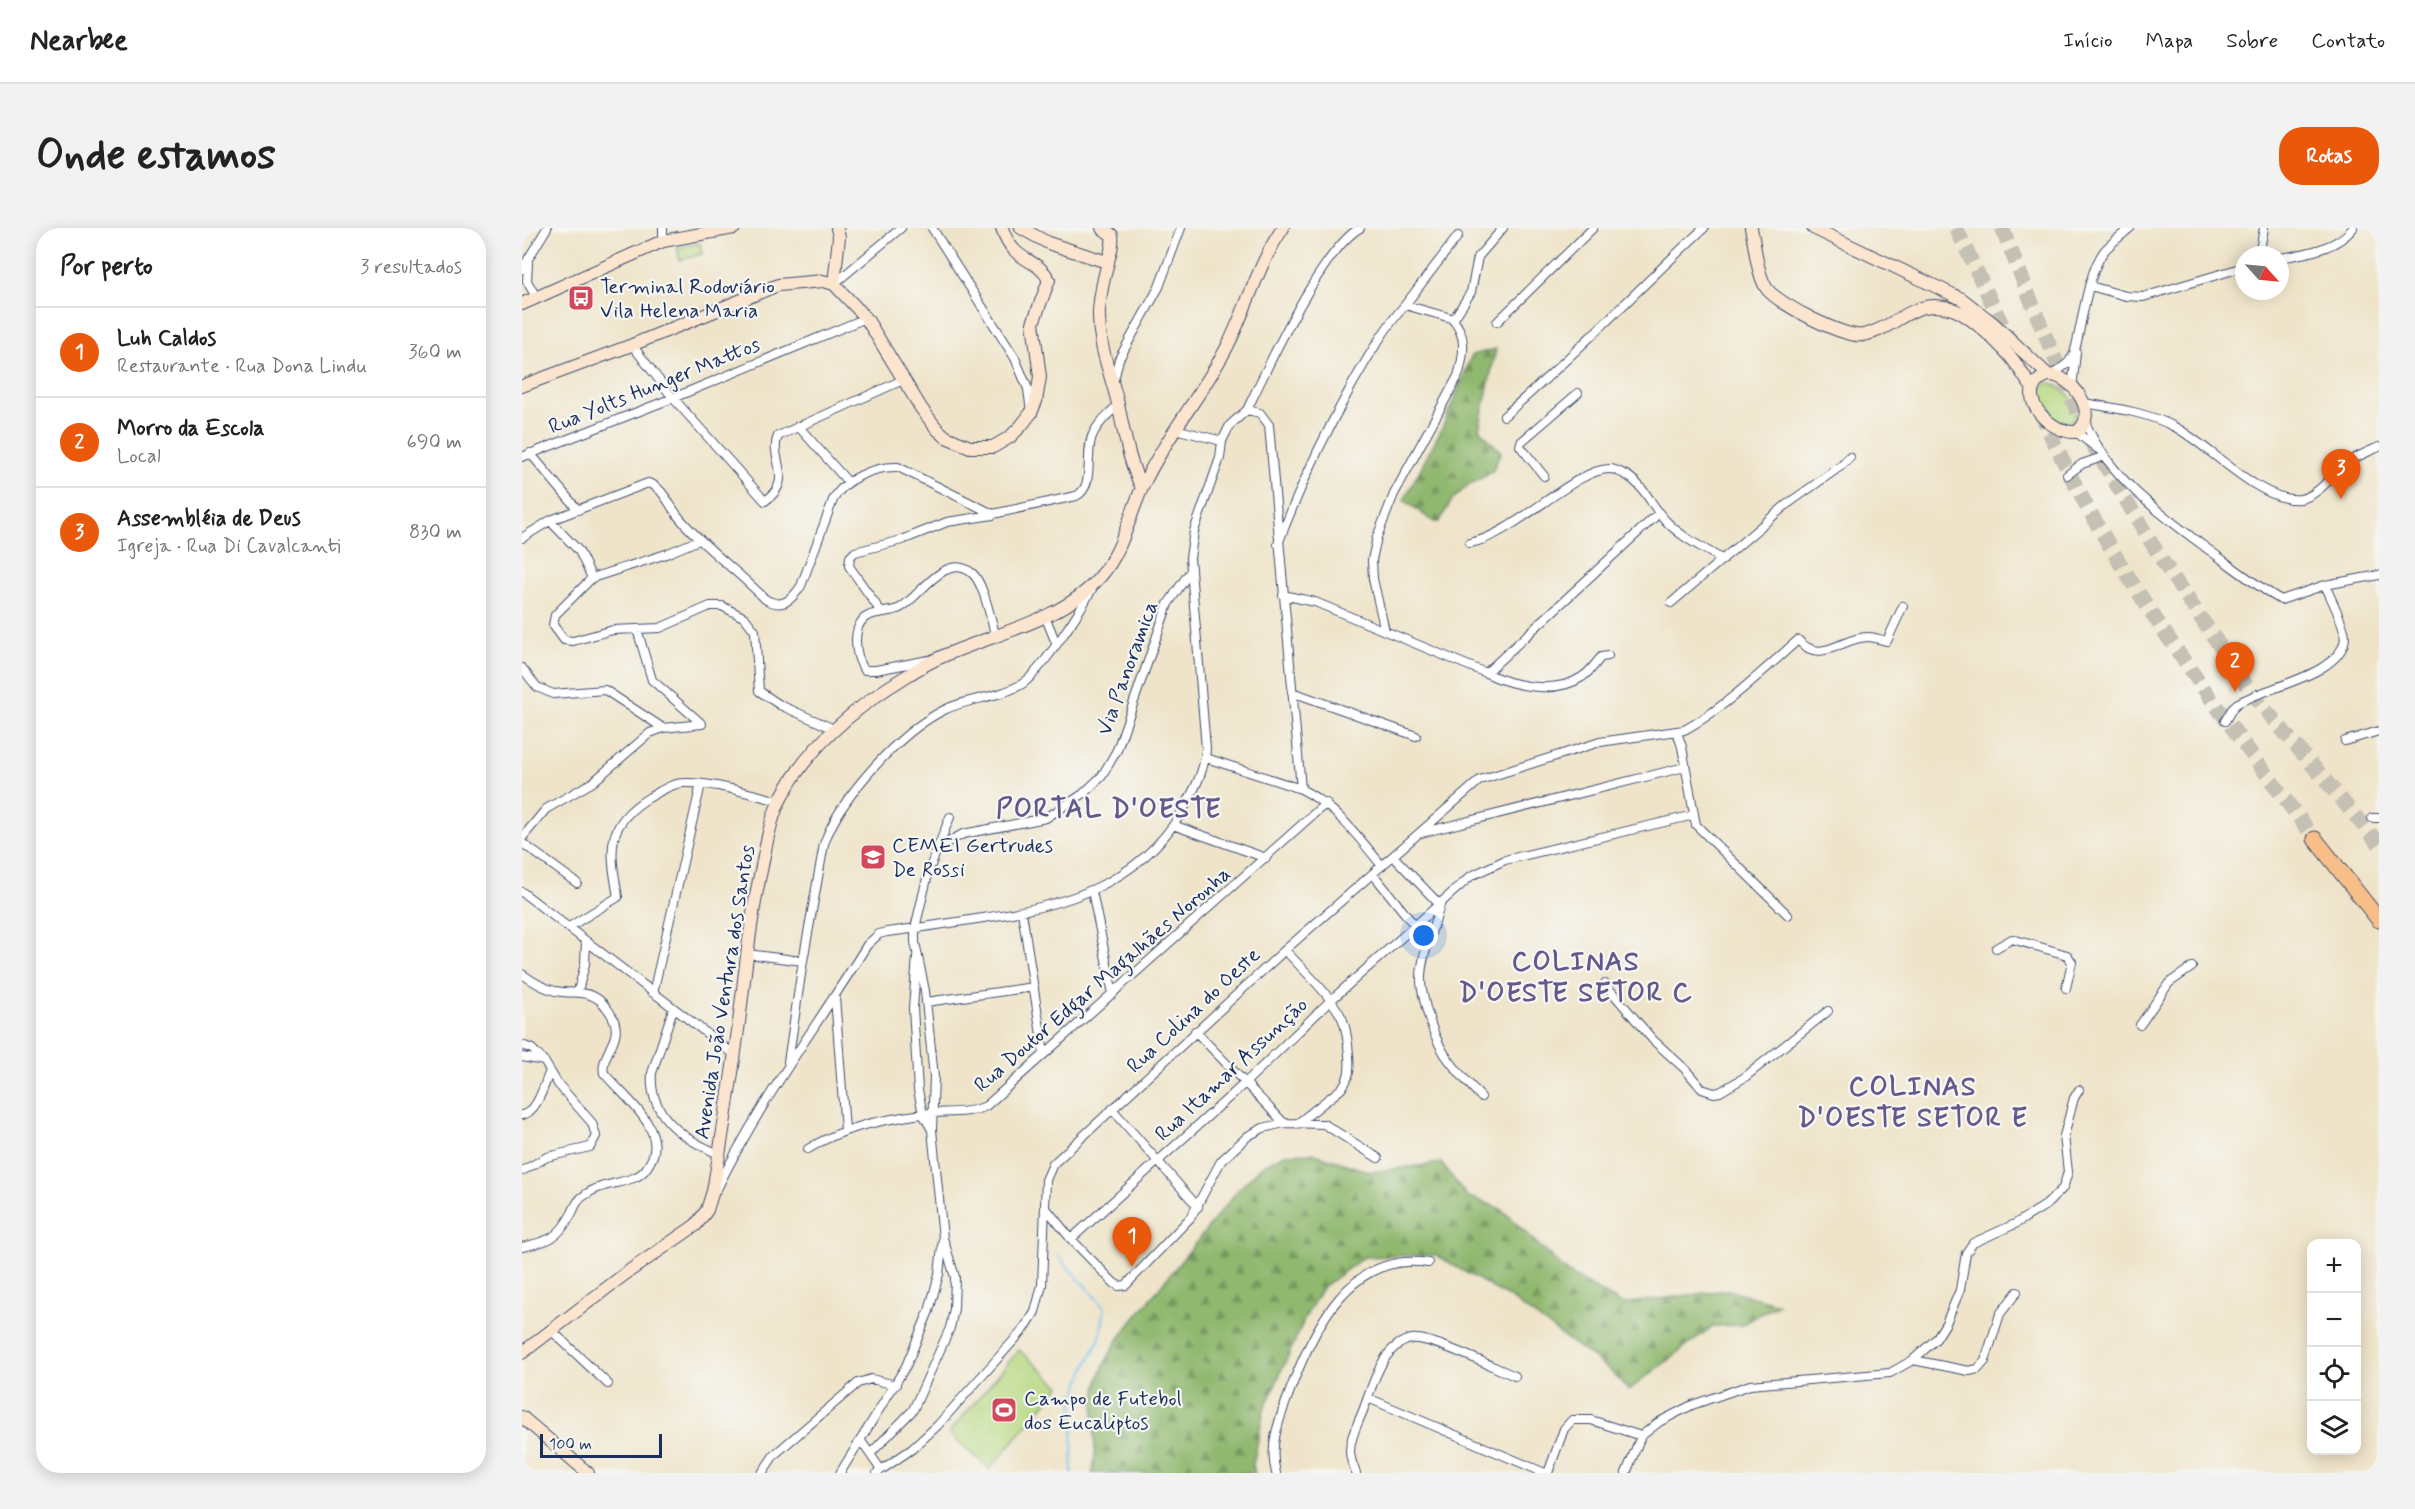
<!DOCTYPE html>
<html lang="pt">
<meta charset="utf-8">
<style>
body{margin:0;font-family:Mynerve,sans-serif;background:#f2f2f2;color:#222}
.controls{position:absolute;right:18px;bottom:18px;display:grid;overflow:hidden;border-radius:12px;box-shadow:0 3px 15px #0003}
.controls button{width:54px;height:54px;display:grid;place-items:center;padding:0;border:0;border-bottom:2px solid #e0e0e0;background:#fff;color:#222;font:30px sans-serif}
.compass{position:absolute;left:1713px;top:18px;width:54px;height:54px;border-radius:50%;background:#fff;box-shadow:0 3px 15px #0003;rotate:117deg}
.scale{position:absolute;left:18px;bottom:15px;width:122px;box-sizing:border-box;padding-left:6px;border:3px solid #1b2f5e;border-top:0;font-size:16px;line-height:21px;white-space:nowrap;color:#1b2f5e;-webkit-text-stroke:4px #f6f6f2;paint-order:stroke}
.you{position:absolute;left:902px;top:708px;width:21px;height:21px;margin:-15px;border:4px solid #fff;border-radius:50%;background:#1a73e8;box-shadow:0 0 0 9px #1a73e833}
.badge{display:grid;place-items:center;width:39px;height:39px;border-radius:50%;background:#ea580c;color:#fff;font-size:20px;font-weight:700}
.pin{position:absolute;translate:-50% -50px;filter:drop-shadow(0 2px 3px #0008)}
.pin::after{content:'';position:absolute;top:32px;width:21px;height:18px;background:inherit;clip-path:polygon(0 0,100% 0,50% 100%)}
.list{margin:0;padding:0;list-style:none}
h2{display:flex;justify-content:space-between;align-items:center;height:78px;margin:0;padding:0 24px;font-size:26px}
h2 small{font-size:20px;font-weight:400;color:#767676}
.list li{display:grid;grid-template-columns:39px 1fr auto;gap:18px;align-items:center;box-sizing:border-box;height:90px;padding:0 24px;border-top:2px solid #e0e0e0}
.list b{display:block;font-size:22px;white-space:nowrap}
.list p{margin:0;font-size:20px;white-space:nowrap;color:#767676}
.list em{font-size:20px;font-style:normal;color:#767676}
.icon{flex:none;width:33px;height:33px;fill:none;stroke:currentColor;stroke-width:2;stroke-linecap:round;stroke-linejoin:round}
.map{position:relative;flex:none;width:1857px;height:1245px;overflow:hidden;border-radius:24px}
header{display:flex;align-items:center;gap:36px;box-sizing:border-box;height:84px;padding:0 30px;background:#fff;border-bottom:2px solid #e0e0e0}
header strong{font-size:28px}
nav{display:flex;gap:33px;margin-inline-start:auto;font-size:21px}
.intro{display:flex;align-items:center;justify-content:space-between;box-sizing:border-box;height:144px;padding:0 36px}
h1{margin:0;font-size:42px}
.button{padding:15px 27px;border-radius:24px;background:#ea580c;color:#fff;font-size:21px;font-weight:700}
main{display:flex;gap:36px;padding:0 36px}
aside{flex:1;background:#fff;border-radius:24px;box-shadow:0 3px 15px #0003}
.map>svg:first-child{display:block}
</style>
<header>
<strong>Nearbee</strong>
<nav><a>Início</a><a>Mapa</a><a>Sobre</a><a>Contato</a></nav>
</header>
<div class="intro"><h1>Onde estamos</h1><a class="button">Rotas</a></div>
<main>
<aside>
<h2>Por perto<small>3 resultados</small></h2>
<ul class="list">
<li><span class="badge">1</span><div><b>Luh Caldos</b><p>Restaurante · Rua Dona Lindu</p></div><em>360 m</em></li>
<li><span class="badge">2</span><div><b>Morro da Escola</b><p>Local</p></div><em>690 m</em></li>
<li><span class="badge">3</span><div><b>Assembléia de Deus</b><p>Igreja · Rua Di Cavalcanti</p></div><em>830 m</em></li>
</ul>
</aside>
<div class="map">
<svg width="1857" height="1245" viewBox="0 0 1857 1245">
<defs>
<pattern id="forest-firs" width="22" height="20" patternUnits="userSpaceOnUse" patternTransform="scale(1.5)"><rect width="22" height="20" fill="#90b86e"/><path d="M5 1l3.5 6h-7zM16 11l3.5 6h-7z" fill="#75965e"/></pattern>
</defs>
<rect width="100%" height="100%" fill="#f6f6f2"/>
<filter id="ink" filterUnits="userSpaceOnUse"><feTurbulence type="fractalNoise" baseFrequency=".0167" numOctaves="2"/><feDisplacementMap in="SourceGraphic" scale="12" xChannelSelector="R" yChannelSelector="G"/><feConvolveMatrix kernelMatrix="1 2 1 2 8 2 1 2 1" color-interpolation-filters="sRGB"/></filter>
<filter id="wash" filterUnits="userSpaceOnUse"><feTurbulence type="fractalNoise" baseFrequency=".008" numOctaves="4" result="noise"/><feDisplacementMap in="SourceGraphic" scale="24" xChannelSelector="R" yChannelSelector="G"/><feGaussianBlur stdDeviation="1.35" result="paint"/><feColorMatrix in="noise" values="0 0 0 0 0 0 0 0 0 0 0 0 0 0 0 0 0 1.4 0 .05"/><feComposite in="paint" operator="in"/></filter>
<g filter="url(#wash)">
<rect width="100%" height="100%" fill="#efe4c9"/>
<path fill="#b6d880" stroke="#68846f" stroke-width="1.5" d="M178,15L180,26L158,32L155,20Z
M1529,155C1543,161 1553,170 1555,185L1549,195L1543,197C1529,191 1517,180 1516,164L1524,156Z
M497,1122L538,1158L468,1241L427,1205Z"/>
<path fill="url(#forest-firs)" stroke="#567466" stroke-width="1.5" d="M974,121L957,201L979,224L970,244L945,258L930,272L917,294H912L882,272L921,198L950,127Z
M790,925L848,944L919,935L945,968L979,981L1046,1045L1100,1076L1205,1062L1257,1076L1219,1097L1191,1098L1107,1162L1085,1140L988,1070L914,1027L842,1029L800,1060L784,1088L742,1182L731,1237L733,1245H570C575,1227 572,1217 572,1198C571,1158 577,1142 598,1109L716,962L740,938L763,926Z"/>
<g fill="none" stroke-linecap="round" stroke-linejoin="round">
<path stroke="#73c1ee" stroke-width="2" d="M537,1029L583,1080L578,1109L562,1143L551,1174L550,1245"/>
</g>
</g>
<g filter="url(#ink)">
<g fill="none" stroke-linecap="round" stroke-linejoin="round">
<path stroke="#c5c0b4" stroke-width="15" stroke-dasharray="15 8" stroke-linecap="butt" d="M1434,0L1487,111
M1480,0L1518,95L1566,209L1641,334L1731,467L1857,616
M1518,183C1585,338 1692,476 1793,611"/>
<g stroke="#3b4a6e" stroke-width="10">
<path id="street" d="M410,0L493,130L506,161L509,184
M141,13V0
M1737,27L1742,0
M1758,30C1782,26 1815,21 1831,0
M6,35L5,53L14,69
M0,41L25,0
M312,56L379,0
M1568,58L1604,68L1621,69L1722,39
M883,77L936,8
M931,92L949,64L956,29L981,0
M975,94L1071,0
M110,117L151,170L243,273C274,252 246,229 256,208L381,152
M1530,147L1546,135L1552,126C1560,98 1565,44 1583,22C1590,14 1600,7 1608,0
M592,152L597,131L637,59L659,0
M1550,160L1554,125
M1561,175C1593,180 1624,184 1653,199C1687,217 1740,276 1778,271C1796,268 1808,249 1821,238C1830,230 1846,224 1857,219
M725,182C745,140 800,21 838,0
M982,188C1051,129 1115,62 1182,0
M1564,196C1588,251 1640,287 1687,322C1711,339 1733,357 1759,372L1803,357L1857,347
M276,198L326,254
M1554,204L1576,221
M700,213L708,197L725,182L738,185L747,197L779,561
M8,225L56,282
M0,229L151,170L344,90
M1545,247L1560,236L1583,228
M1022,248L998,218L999,214L1056,165
M28,293L57,323L70,350L33,387L31,397L42,412L51,413L91,402L138,400L188,378H200L223,390L233,403L237,463L258,477L312,501
M0,310L29,292L126,255C140,258 147,277 156,288C181,319 215,342 243,371C260,381 269,373 279,358L311,272C322,251 353,238 376,239L471,286L554,268C574,259 562,223 571,206C576,195 587,185 596,177
M948,315C993,307 1054,239 1089,241C1095,242 1100,245 1106,248C1124,260 1130,279 1144,293C1160,310 1182,320 1201,332
M756,316C777,261 801,209 830,157C846,129 862,101 883,77L929,90C946,106 942,128 936,148L872,266L855,309L850,332L851,351L863,403
M70,350L144,326L177,312
M761,367L793,374L964,445L1137,285
M1149,375L1264,277L1319,238L1328,229
M359,384L327,338L328,329L333,324L380,312L425,294L471,287
M523,388L534,415
M407,432L354,442H343C332,430 329,396 346,388C356,383 368,385 378,380C397,370 423,323 450,345C462,355 469,393 474,409
M0,440L15,459L31,466L83,462L141,500
M964,445C991,458 1033,467 1060,449C1068,444 1073,436 1079,429L1086,428
M770,464L894,508
M1703,493C1707,487 1710,478 1716,475C1743,459 1821,447 1823,409C1823,397 1808,369 1803,357
M1155,504L1160,519L1174,597L1266,687
M1823,513L1857,503
M684,530L779,561C813,578 836,608 860,638
M1850,590H1857
M651,597L744,630
M899,605L1163,539
M0,610L24,581L71,554L128,505L141,500L180,496L130,452L115,401
M0,615L55,655
M413,621L441,606L524,590L561,566L580,548L595,522L646,376L667,345
M871,628L918,677C912,700 900,725 899,748C898,759 902,770 904,780C916,825 928,835 959,869
M851,646L893,698
M570,663L591,766
M0,664L213,827
M500,684L522,826
M47,699L96,669C88,623 82,596 128,569C139,563 150,555 162,555C193,554 227,566 258,573
M1474,720L1490,711L1545,727L1550,734L1544,760
M763,722C782,743 807,765 820,790C825,801 826,815 827,827C828,841 828,850 819,861L775,896
M225,726L281,733
M395,728L391,780L396,862L401,886L410,902
M0,746C10,753 21,760 33,763C54,767 70,760 84,779C88,784 92,790 93,796C98,813 78,828 82,845C100,868 149,902 127,936C124,942 120,946 114,949C98,956 77,956 63,967C56,971 53,978 50,985C36,1011 27,1013 0,1019
M1083,756L1131,812L1163,841L1180,861L1192,865L1198,864L1223,849L1306,783
M56,763L63,736L64,713
M131,765L179,556
M313,769L323,902
M404,774L512,759
M151,781L130,845C126,888 163,912 197,926
M1618,797L1647,755L1670,739
M673,803L762,895
M0,817L10,821L22,833L36,856L70,895L74,908L68,919L25,929L0,943
M0,829L22,833
M266,834L281,733L302,616C318,569 378,504 422,482C446,470 477,470 500,456C519,444 558,383 570,361
M590,881L676,979
M0,887C16,884 22,856 28,843
M286,921C321,899 359,892 400,886C421,883 444,887 464,878L804,575
M195,961C237,875 295,798 345,717L357,706L365,704C397,700 429,695 461,690C542,677 614,659 660,584C671,564 683,543 684,520L668,330L672,303L698,230L700,213L653,201
M523,979L549,1011L592,1055L597,1058L604,1057L669,989L699,933L726,908L741,900L762,895L802,896L856,930
M549,1011L723,855L808,773L949,648L983,632L1172,587
M30,1103L86,1156
M1391,1132L1447,1143L1456,1141L1463,1133L1478,1086L1495,1064
M846,1170L1023,1245
M339,1213L359,1242L355,1245
M349,1225L391,1182L428,1100L432,1081L433,1049L422,1013
M359,1242L390,1221L415,1198L503,1100L513,1084L520,1057L524,952L531,936L763,722L958,552L1078,514L1162,502C1199,483 1244,440 1276,412C1300,438 1319,409 1346,409C1352,409 1359,412 1365,413L1381,378
M0,1244V1245
M240,1245L252,1227L336,1155L349,1151L374,1157
M318,1245L384,1138L407,1083L417,1046L421,1010L410,902L412,849L403,763L393,714V700L407,642L428,589
M754,1245C746,1215 759,1188 769,1160C792,1100 828,1023 906,1035
M834,1245C831,1238 828,1231 828,1223C828,1208 837,1194 842,1180C851,1157 860,1116 890,1111C907,1108 973,1140 993,1148
M1026,1245L1042,1201L1050,1192H1069L1119,1208
M1104,1245L1119,1208L1137,1194L1170,1177L1228,1157L1368,1145L1391,1132L1414,1111L1424,1095L1438,1062L1444,1025L1451,1015L1493,996L1524,977L1541,960L1546,944L1542,908L1552,870L1557,862"/>
</g>
<g stroke="#3b4a6e" stroke-width="14">
<path id="secondary" d="M499,0L526,15L585,34
M580,0L590,7C592,18 587,27 585,38C581,53 578,68 577,83C576,117 587,140 595,172C602,202 606,233 620,260
M1229,0C1233,17 1235,47 1245,61C1256,76 1324,111 1342,107C1375,100 1392,68 1430,81C1447,86 1474,113 1486,126C1496,136 1501,149 1510,159
M1291,0L1440,71L1472,96L1526,147
M312,56L317,9L315,0
M0,76L141,13L212,0
M1526,147C1549,145 1580,188 1554,204C1526,206 1488,162 1526,147Z
M0,158L110,117L256,57L301,53L312,56L344,90L399,180L415,201L424,209L448,219H471L488,209L499,198L509,185L514,173L518,149L511,95L527,52C515,28 492,37 480,0
M0,1125L103,1046L174,997L185,982L191,963C201,904 211,845 218,786C224,736 229,687 240,638C244,617 248,594 257,574C284,520 332,480 383,449C394,442 407,434 419,429C470,406 541,393 578,349C602,322 608,283 624,251C647,205 681,165 705,119C725,80 736,36 761,0
M0,1189L66,1245"/>
</g>
<g stroke="#3b4a6e" stroke-width="17">
<path id="highway" d="M1793,611L1857,692"/>
</g>
<use href="#street" stroke="#fff" stroke-width="8"/>
<use href="#secondary" stroke="#fce5cf" stroke-width="12"/>
<use href="#highway" stroke="#f7be88" stroke-width="15"/>
</g>
</g>
<defs>
<g id="bus-square" transform="scale(1.35)"><rect x="-9" y="-9" width="18" height="18" rx="4" fill="#d1495b" stroke="#f6f6f2"/><path d="M-5-6H5V4H4V6H2V4H-2V6H-4V4H-5ZM-3.5-4V0h7V-4ZM-3.5 1.2v1.5H-2V1.2ZM2 1.2v1.5H3.5V1.2Z" fill="#fff"/></g>
<g id="school-square" transform="scale(1.35)"><rect x="-9" y="-9" width="18" height="18" rx="4" fill="#d1495b" stroke="#f6f6f2"/><path d="M0-5L7-2L0 1L-7-2ZM-4 1L0 2.5L4 1V4Q0 6-4 4Z" fill="#fff"/></g>
<g id="stadium-square" transform="scale(1.35)"><rect x="-9" y="-9" width="18" height="18" rx="4" fill="#d1495b" stroke="#f6f6f2"/><path d="M0-5a6.5 5 0 1 0 0 10a6.5 5 0 1 0 0-10ZM-3.5-1.8h7v3.6h-7Z" fill="#fff"/></g>
</defs>
<g fill-rule="evenodd">
<use href="#bus-square" x="59" y="70"/>
<use href="#school-square" x="351" y="629"/>
<use href="#stadium-square" x="482" y="1182"/>
</g>
<g text-anchor="middle" stroke-width="4.5" stroke-linejoin="round" paint-order="stroke">
<g font-size="21" fill="#1b2f5e" stroke="#f6f6f2" text-anchor="start">
<text x="78" y="65">Terminal Rodoviário<tspan x="78" dy="24">Vila Helena Maria</tspan></text>
<text x="370" y="624">CEMEI Gertrudes<tspan x="370" dy="24">De Rossi</tspan></text>
<text x="502" y="1177">Campo de Futebol<tspan x="502" dy="24">dos Eucaliptos</tspan></text>
</g>
<g font-size="21" fill="#1b2f5e" stroke="#f6f6f2">
<text transform="translate(132 157) rotate(-22)" y="7">Rua Yolts Hunger Mattos</text>
<text transform="translate(605 440) rotate(-70)" y="7">Via Panoramica</text>
<text transform="translate(580 751) rotate(-41)" y="7">Rua Doutor Edgar Magalhães Noronha</text>
<text transform="translate(202 764) rotate(-81)" y="7">Avenida João Ventura dos Santos</text>
<text transform="translate(671 782) rotate(-43)" y="7">Rua Colina do Oeste</text>
<text transform="translate(709 841) rotate(-43)" y="7">Rua Itamar Assunção</text>
</g>
<g font-size="27" font-weight="bold" letter-spacing="1.5" fill="#64598c" stroke="#f6f6f2">
<text x="587" y="589">PORTAL D'OESTE</text>
<text x="1054" y="742">COLINAS<tspan x="1054" dy="31">D'OESTE SETOR C</tspan></text>
<text x="1391" y="867">COLINAS<tspan x="1391" dy="31">D'OESTE SETOR E</tspan></text>
</g>
</g>
</svg>
<div class="controls">
<button>+</button>
<button>−</button>
<button><svg class="icon" aria-label="locate" viewBox="0 0 24 24"><circle cx="12" cy="12" r="6"/><path d="M12 2v4M12 18v4M2 12h4M18 12h4"/></svg></button>
<button><svg class="icon" aria-label="layers" viewBox="0 0 24 24"><path d="M12 4l9 5-9 5-9-5zM3 14l9 5 9-5"/></svg></button>
</div>
<svg class="compass" viewBox="-18 -18 36 36"><path d="M0-13l5 13h-10z" fill="#e53935"/><path d="M0 13l5-13h-10z" fill="#767676"/></svg>
<div class="scale">100 m</div>
<div class="you"></div>
<div class="pin badge" style="left:610px;top:1039px">1</div>
<div class="pin badge" style="left:1713px;top:464px">2</div>
<div class="pin badge" style="left:1819px;top:271px">3</div>
</div>
</main>
